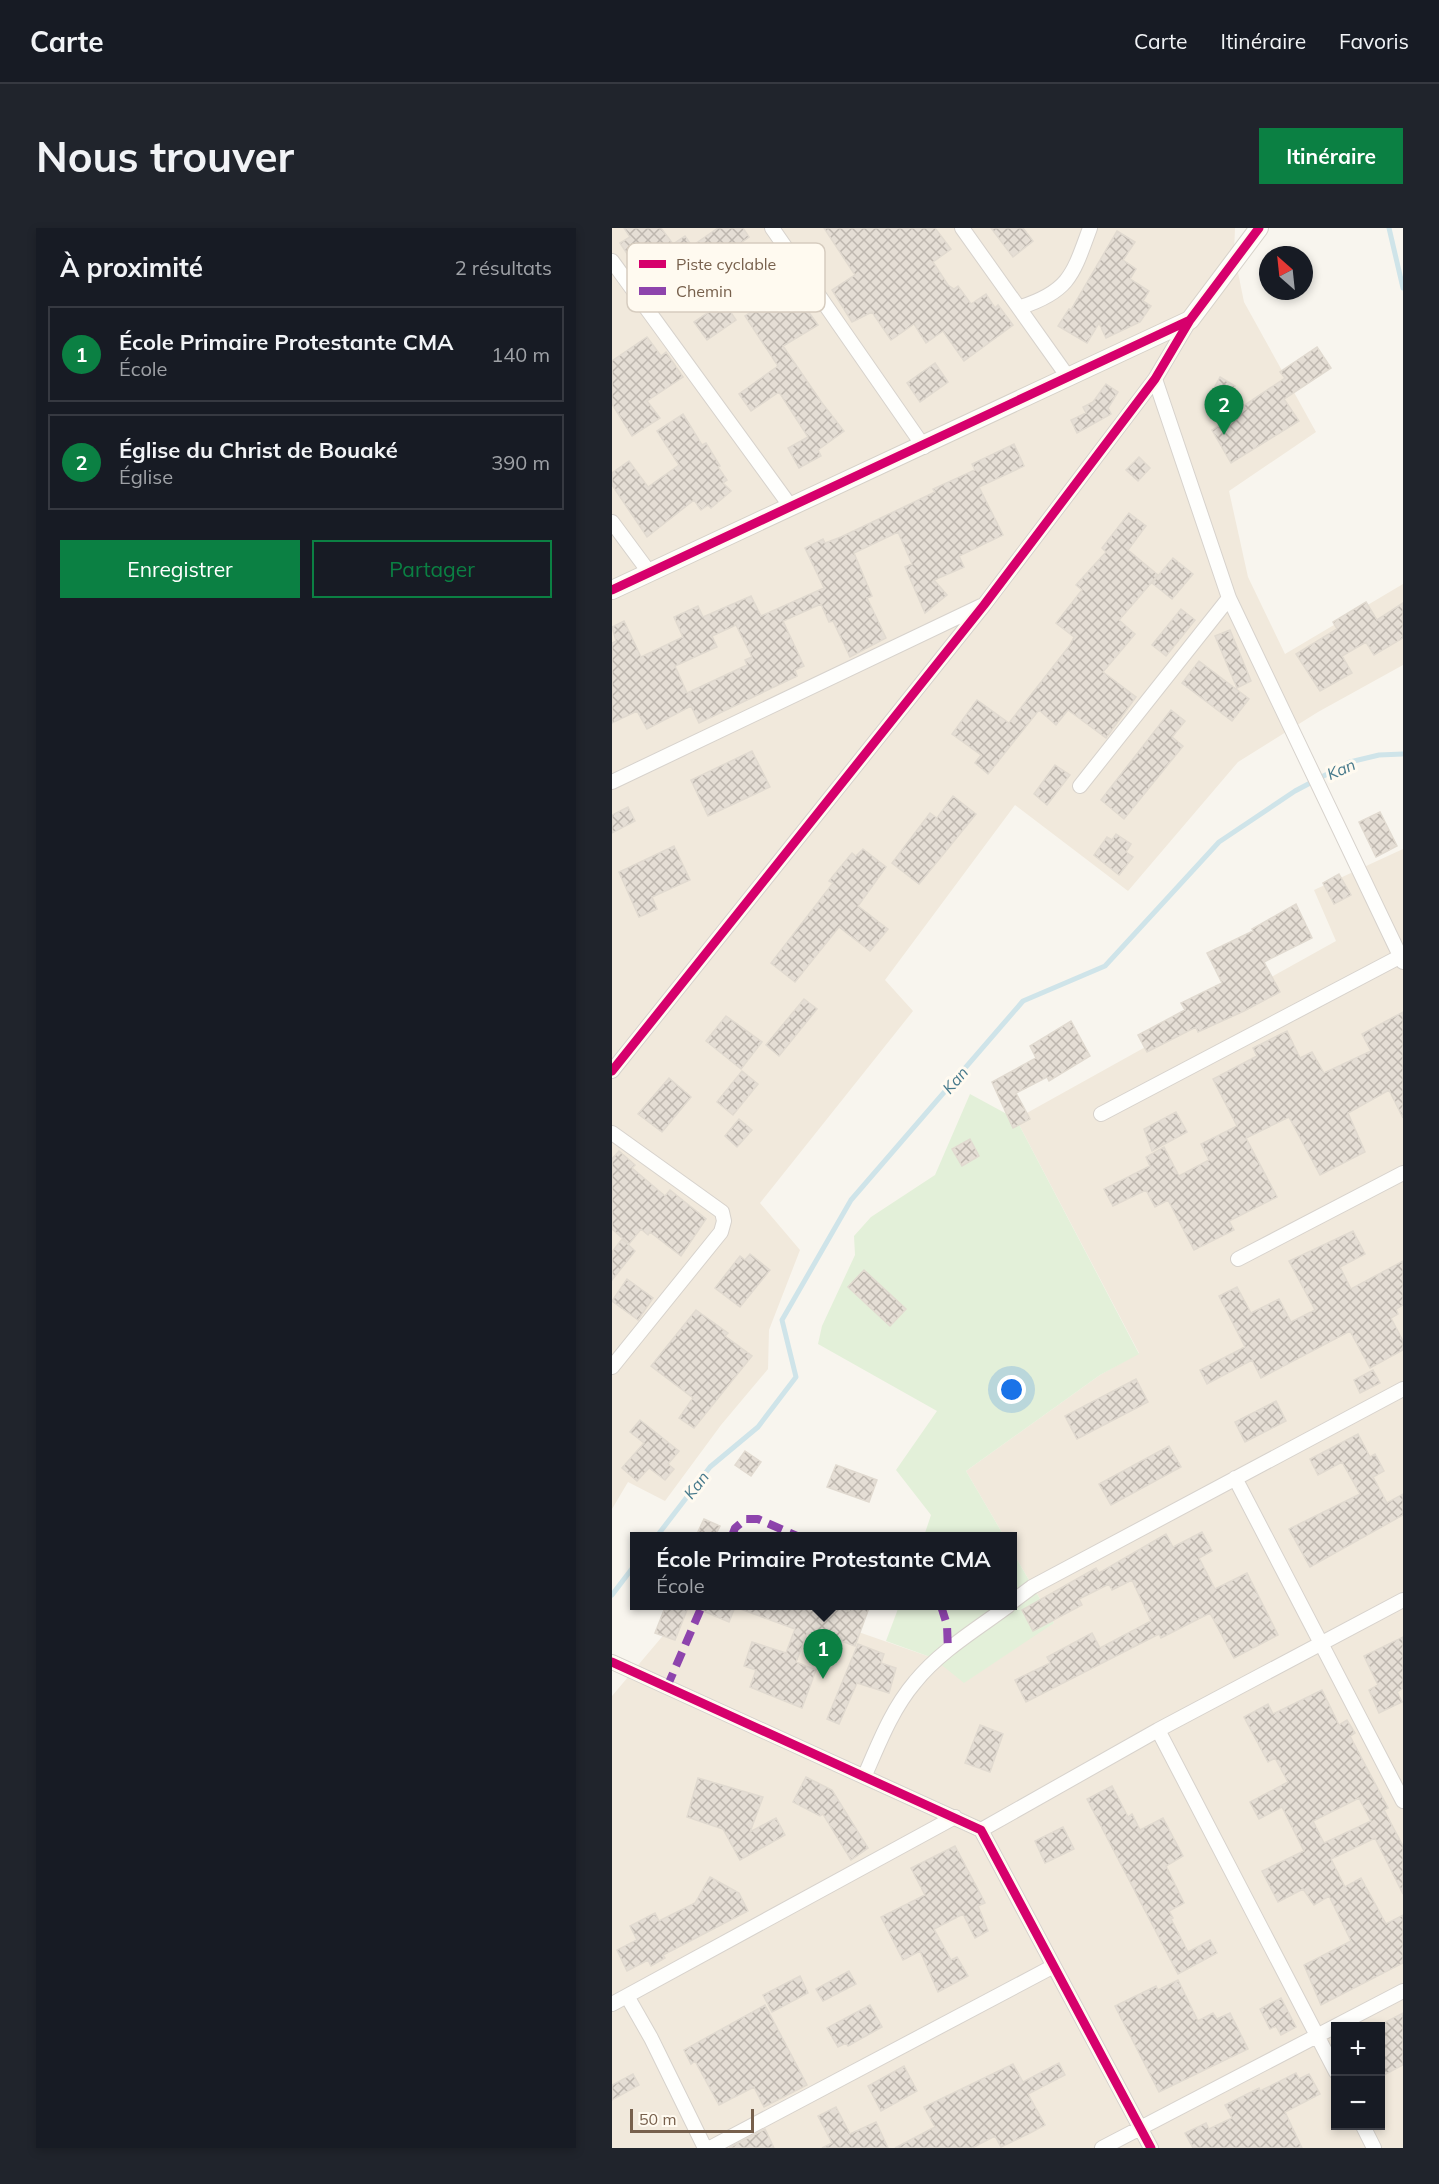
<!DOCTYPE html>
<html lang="fr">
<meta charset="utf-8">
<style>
body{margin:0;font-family:Mulish,sans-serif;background:#20242c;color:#f1f3f6}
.controls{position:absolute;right:18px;bottom:18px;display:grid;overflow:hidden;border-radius:0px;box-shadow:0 3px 9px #0003}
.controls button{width:54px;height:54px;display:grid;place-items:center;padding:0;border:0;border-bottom:2px solid #363941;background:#171b24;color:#f1f3f6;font:30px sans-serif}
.compass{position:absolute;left:647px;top:18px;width:54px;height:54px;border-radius:50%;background:#171b24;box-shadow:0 3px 9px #0003;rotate:333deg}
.scale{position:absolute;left:18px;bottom:15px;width:124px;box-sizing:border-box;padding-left:6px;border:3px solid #77604c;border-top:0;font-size:16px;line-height:21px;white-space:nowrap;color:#77604c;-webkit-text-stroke:4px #fffaf0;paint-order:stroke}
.you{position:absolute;left:400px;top:1162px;width:21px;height:21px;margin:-15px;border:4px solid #fff;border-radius:50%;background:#1a73e8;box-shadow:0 0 0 9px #1a73e833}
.badge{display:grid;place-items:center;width:39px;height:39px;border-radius:50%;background:#0b8043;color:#fff;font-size:20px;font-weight:700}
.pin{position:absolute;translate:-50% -50px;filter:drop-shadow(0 2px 3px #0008)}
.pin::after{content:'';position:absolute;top:32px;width:21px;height:18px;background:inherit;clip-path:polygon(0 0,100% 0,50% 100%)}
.popup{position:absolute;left:18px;top:1304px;width:387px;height:78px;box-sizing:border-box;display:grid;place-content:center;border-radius:0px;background:#171b24;filter:drop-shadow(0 2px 4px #0005);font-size:20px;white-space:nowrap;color:#9ea1a6}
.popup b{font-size:22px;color:#f1f3f6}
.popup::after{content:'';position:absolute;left:50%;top:100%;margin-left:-12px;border:12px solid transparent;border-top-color:#171b24}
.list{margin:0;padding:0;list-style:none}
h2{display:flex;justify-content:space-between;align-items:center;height:78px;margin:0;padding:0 24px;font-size:26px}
h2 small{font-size:20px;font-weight:400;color:#9ea1a6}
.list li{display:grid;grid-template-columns:39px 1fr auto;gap:18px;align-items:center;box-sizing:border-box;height:96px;margin:0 12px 12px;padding:0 12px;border:2px solid #363941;border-radius:0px}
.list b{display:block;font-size:22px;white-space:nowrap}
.list p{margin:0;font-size:20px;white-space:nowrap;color:#9ea1a6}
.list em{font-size:20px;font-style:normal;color:#9ea1a6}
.actions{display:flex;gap:12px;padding:18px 24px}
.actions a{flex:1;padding:14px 0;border:2px solid #0b8043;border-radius:0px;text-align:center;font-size:21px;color:#0b8043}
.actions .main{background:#0b8043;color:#fff}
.map{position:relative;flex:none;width:791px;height:1920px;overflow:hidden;border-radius:0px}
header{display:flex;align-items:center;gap:36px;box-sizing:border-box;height:84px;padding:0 30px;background:#171b24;border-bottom:2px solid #363941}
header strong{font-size:28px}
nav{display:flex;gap:33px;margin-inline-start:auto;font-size:21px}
.intro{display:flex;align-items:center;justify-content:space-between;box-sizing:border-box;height:144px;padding:0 36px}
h1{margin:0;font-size:42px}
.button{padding:15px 27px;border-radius:0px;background:#0b8043;color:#fff;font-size:21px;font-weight:700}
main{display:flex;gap:36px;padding:0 36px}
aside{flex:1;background:#171b24;border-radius:0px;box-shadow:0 3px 9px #0003}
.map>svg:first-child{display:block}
</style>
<header>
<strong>Carte</strong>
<nav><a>Carte</a><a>Itinéraire</a><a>Favoris</a></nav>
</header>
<div class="intro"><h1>Nous trouver</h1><a class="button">Itinéraire</a></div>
<main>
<aside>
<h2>À proximité<small>2 résultats</small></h2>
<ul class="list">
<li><span class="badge">1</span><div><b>École Primaire Protestante CMA</b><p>École</p></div><em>140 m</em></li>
<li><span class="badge">2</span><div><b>Église du Christ de Bouaké</b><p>Église</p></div><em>390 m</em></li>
</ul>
<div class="actions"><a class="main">Enregistrer</a><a>Partager</a></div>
</aside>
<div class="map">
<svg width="791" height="1920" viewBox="0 0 791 1920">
<defs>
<pattern id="building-cross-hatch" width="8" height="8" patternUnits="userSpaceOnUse" patternTransform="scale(1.5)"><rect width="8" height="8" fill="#e5ded5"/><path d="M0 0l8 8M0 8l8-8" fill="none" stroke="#beb7af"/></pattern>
</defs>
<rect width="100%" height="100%" fill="#f8f5ee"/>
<path fill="#f1e9dc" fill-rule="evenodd" d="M0,0H623L622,25L632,74L704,204L617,263L636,349L673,426L791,356V437L706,484L626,534L516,663L403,577L273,752L301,783L148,975L188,1022L157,1102L156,1141L109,1197L53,1273L16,1254L0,1281Z
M791,621V1920H0V1468L76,1378H172L321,1430L442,1395L400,1323V1308H392L354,1243L488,1147L527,1125L404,891L724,713L702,662ZM724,1798H768V1898H724Z"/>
<path fill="#e3f0d9" d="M358,866L404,891L527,1126L488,1147L354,1243L392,1308H312L319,1287L284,1242L325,1183L206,1116L210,1098L243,1027L242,1008L259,989L323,947Z
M400,1323L442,1395L352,1455L321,1430L274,1413L287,1378H400Z"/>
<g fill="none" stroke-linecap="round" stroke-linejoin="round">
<path stroke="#cfe4e9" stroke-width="5" d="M777,0L791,60
M45,1308L98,1239L146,1199L184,1149L170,1092L239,972L411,773L493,738L607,614L683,563L738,534L767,527L791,526
M0,1367L22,1338"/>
</g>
<path fill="url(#building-cross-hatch)" stroke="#e1dad0" stroke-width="1.5" fill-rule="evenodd" d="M12,0H49L61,16L73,8L80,18L106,0H131L137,9L95,39L102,49L79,64L76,60L50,79L8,15L18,9Z
M212,0H323L339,21L321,34L336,57L342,61L346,58L359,76L374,66L383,80L386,77L401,97L352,133L331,103L314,115L302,96L279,112L260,84L240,94L220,62L243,47Z
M379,0H411L421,13L401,29Z
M505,3L523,14L511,32L524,41L518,51L537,63L531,73L539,78L528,94L494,110L487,95L475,115L446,98L457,81L459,82Z
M178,58L206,97L171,118L210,175L232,203L206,222L209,228L187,240L176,220L196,209L167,164L139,183L127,166L166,138L133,88Z
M112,74L124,92L95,112L82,94Z
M35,109L49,128L54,124L71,149L35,173L48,190L20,208L0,176V133Z
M705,119L719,140L672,171L687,193L619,235L600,202L634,181L630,179L673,150L668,144Z
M323,135L336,154L308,174L295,155Z
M608,149L623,158L616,171L601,162Z
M494,156L506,164L496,180L499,186L465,205L459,192L474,185L471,179L481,174Z
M71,186L90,217L94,215L108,238L106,239L115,252L111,255L119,263L99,280L96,277L89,282L82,272L35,309L0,257V245L17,233L36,259L67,237L45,203Z
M402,216L412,238L367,259L391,307L347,328L352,339L322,352L335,367L313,385L293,339L300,336L286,304L242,325L260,368L255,370L274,410L238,429L221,393L217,394L209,376L171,393L192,438L183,442L185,448L87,495L79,478L35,501L25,483L0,495V415L4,413L0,399L12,393L29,429L71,409L62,389L86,378L91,389L139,368L149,388L212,360L193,320L211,311L213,315L229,309L323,264L321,261L363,242L360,236ZM124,397L140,429L133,432L135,437L75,465L63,438L105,419L100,408Z
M527,229L538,240L526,253L514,242Z
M517,285L534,298L516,322L546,347L507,392L523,406L491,444L524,469L494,510L456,482L444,497L427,482L376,546L363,535L369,527L340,506L365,472L397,495L458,417L462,409L444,395L470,362L464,357L494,324L490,320Z
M561,330L581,346L560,371L540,355Z
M754,374L765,392L791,375V410L762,427L754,414L730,428L740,445L708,463L684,426L725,401L721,394Z
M569,381L583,392L554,428L540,417Z
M618,402L639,453L625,460L603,408Z
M587,433L637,471L620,493L570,455Z
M559,482L573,493L560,509L571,518L512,591L489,572Z
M140,523L158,559L96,588L79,552Z
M443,537L458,547L435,577L422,566Z
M341,568L364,586L307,656L280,635L318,585L325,590Z
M16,579L23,593L0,605V587Z
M768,584L785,618L764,629L747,594Z
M504,606L519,616L514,624L521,629L507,647L482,627L495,609L500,612Z
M62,618L78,652L40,669L45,681L27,689L7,644Z
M251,621L274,639L246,678L276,701L258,723L227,699L183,754L159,735L221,655L217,653L240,625L244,628Z
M727,646L739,667L722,676L711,655Z
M684,676L700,710L652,734L668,764L632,783L586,804L584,799L535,824L526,807L573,782L569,775L610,755L595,725L641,703L640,701Z
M192,771L205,781L167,828L154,817Z
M791,784V890L777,862L736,885L753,924L708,947L677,889L634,910L665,969L617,993L622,1002L582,1022L556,972L543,979L534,962L501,978L492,961L538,938L534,929L552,919L567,948L597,932L589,916L625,898L601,851L645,828L641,820L675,803L688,830L700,824L712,845L759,823L750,806Z
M114,788L150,814L129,841L94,813Z
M459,793L478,828L437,853L435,849L404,865L418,891L401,900L380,854L424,830L418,818Z
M130,843L146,856L121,887L105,874Z
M57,850L79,869L50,904L26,886Z
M564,884L575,904L540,923L532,901Z
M127,891L140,902L125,919L113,908Z
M358,911L367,928L350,938L340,921Z
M7,923L23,937L20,940L53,968L58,962L94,991L69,1028L38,1004L36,1007L29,1001L17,1016L0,1001V931Z
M741,1003L753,1026L728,1039L739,1061L791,1033V1077L784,1081L786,1086L779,1090L791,1113V1122L758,1140L738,1103L649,1150L640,1132L595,1156L588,1142L633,1119L607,1068L625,1059L639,1085L667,1071L679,1094L703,1082L677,1033Z
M10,1011L23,1023L0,1052V1024Z
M138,1026L158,1042L128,1079L103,1060L128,1028L133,1032Z
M252,1042L294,1081L278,1098L236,1059Z
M15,1051L41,1070L26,1092L0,1073Z
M84,1082L116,1105L113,1108L140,1128L82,1200L67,1190L81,1170L39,1138Z
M761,1142L768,1155L748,1165L742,1152Z
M524,1151L536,1174L465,1211L453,1188Z
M664,1173L674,1193L633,1214L623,1194Z
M28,1192L67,1223L56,1236L62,1241L53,1252L37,1240L25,1253L10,1240L32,1215L18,1204Z
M746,1206L758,1229L763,1226L772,1243L761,1249L775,1275L791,1266V1287L698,1339L677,1301L748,1266L730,1234L706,1247L698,1231Z
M557,1218L569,1239L499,1277L487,1256Z
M133,1223L149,1234L139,1248L123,1237Z
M224,1237L265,1252L257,1274L215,1259Z
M92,1291L108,1298L103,1308H84Z
M590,1304L600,1323L587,1330L603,1361L635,1345L666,1407L622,1430L598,1385L549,1410L547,1406L414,1474L403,1452L438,1435L435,1429L480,1405L488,1420L539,1393L520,1352L500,1362L497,1356L467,1371L470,1377L421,1403L410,1382L484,1340L487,1345L554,1306L561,1319Z
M54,1377H77L63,1412L43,1405Z
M77,1377H220L237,1383L239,1377H258L243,1418L218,1409L217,1413L195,1406L184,1434L204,1442L190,1480L138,1459L144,1442L132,1438L140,1414L174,1425L183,1401L123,1379L117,1394Z
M791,1409V1460L785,1464L790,1474L767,1485L757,1462L766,1457L752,1428Z
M246,1416L272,1426L269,1435L284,1440L277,1465L245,1455L227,1496L215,1491Z
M710,1462L727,1497L735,1492L743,1505L738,1508L776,1580L772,1582L791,1618V1666L763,1610L719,1631L733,1659L749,1650L774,1696L791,1687V1735L709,1777L692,1737L739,1713L717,1668L702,1677L691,1661L666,1674L650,1643L692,1623L670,1579L647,1591L638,1574L676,1554L663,1530L656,1534L632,1489L656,1476L661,1486ZM747,1570L759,1593L712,1615L701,1593Z
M368,1497L391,1506L378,1544L353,1535Z
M194,1549L220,1562L256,1620L239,1632L211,1586L208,1588L181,1574Z
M86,1550L151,1569L138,1604L164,1590L173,1607L128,1632L111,1601L75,1589Z
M500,1558L516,1589L520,1586L528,1602L551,1590L571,1628L554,1638L572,1675L557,1683L561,1690L559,1691L576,1724L598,1712L605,1725L566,1746L475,1571Z
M451,1599L462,1621L433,1635L423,1613Z
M343,1618L373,1675L366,1678L376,1703L363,1710L351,1686L322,1701L339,1732L345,1729L356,1748L326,1764L308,1723L291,1732L269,1689L313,1667L299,1640Z
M98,1649L127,1665L136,1683L51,1727L53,1730L39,1738L36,1732L15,1743L5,1722L25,1712L18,1698L43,1685L47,1693L83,1675Z
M237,1743L244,1756L211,1773L204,1761Z
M188,1748L196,1765L160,1784L151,1767Z
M566,1752L586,1793L601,1785L605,1791L618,1785L636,1821L547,1864L503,1778L544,1758L546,1762Z
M669,1770L684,1799L669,1807L664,1798L658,1801L648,1781Z
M153,1777L195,1857L152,1879L142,1859L107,1877L83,1833L79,1836L72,1822Z
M258,1777L270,1799L236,1818L234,1815L226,1819L215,1800Z
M791,1785V1837L768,1849V1797Z
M447,1835L453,1847L416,1866L433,1897L418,1905L389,1919L383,1908L360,1920H283L323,1899L312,1879L401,1836L411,1854Z
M292,1838L305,1863L269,1883L256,1858Z
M684,1845L687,1851L697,1846L708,1866L673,1884L690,1920H581L573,1905L594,1895L597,1901L620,1890L613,1877L647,1860L648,1863Z
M21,1846L27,1857L0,1872V1857Z
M224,1879L238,1906L264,1894L276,1920H210L220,1915L206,1888Z
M153,1901L162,1920H117Z"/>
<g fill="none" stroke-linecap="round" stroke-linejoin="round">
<g stroke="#d7d2cc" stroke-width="16">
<path id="street" d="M160,0L312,219
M350,0L456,149
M0,33L179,279
M409,79C458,63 461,46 478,0
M543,151L617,370L791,734
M0,294L37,344
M0,554L369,378
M468,558L617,370
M0,843L372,377L543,151L578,92
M489,886L791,727
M0,905L110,984L112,993L109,1004L0,1139
M626,1031L791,945
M623,1250L791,1573
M400,1374L420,1359L791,1161
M0,1434L369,1602L539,1920
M546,1502L724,1844
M253,1547C267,1515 280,1481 303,1454C328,1423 365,1401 396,1378
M369,1602L546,1502L791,1372
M15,1768L39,1810L93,1920
M0,1776L343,1589
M751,1898L762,1920
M98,1920L440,1739
M490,1920L791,1763"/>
</g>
<g stroke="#d6d1c8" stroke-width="20">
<path id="secondary" d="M0,362L578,92L647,0"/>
</g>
<use href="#street" stroke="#fefefc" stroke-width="14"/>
<use href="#secondary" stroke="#fefefc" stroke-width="18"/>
<path stroke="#8e44ad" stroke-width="8" stroke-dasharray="15 8" stroke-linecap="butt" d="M120,1308L123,1300L134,1291H146L185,1308
M329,1378L335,1397L336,1423
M55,1459L90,1378"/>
<g stroke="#fffaf0" stroke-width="13">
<path id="cycleway" d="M0,362L578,92
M0,843L372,377L543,151L578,92L647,0
M0,1434L369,1602L539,1920"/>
</g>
<use href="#cycleway" stroke="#d6006c" stroke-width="9"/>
</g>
<g text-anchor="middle" stroke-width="6" stroke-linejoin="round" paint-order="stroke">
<g font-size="16" font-style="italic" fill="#46798b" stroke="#fffaf0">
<text transform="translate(729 541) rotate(-23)" y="6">Kan</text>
<text transform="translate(343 852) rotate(-49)" y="6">Kan</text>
<text transform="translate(84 1257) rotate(-52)" y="6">Kan</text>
</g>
</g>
<rect x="15" y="15" width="198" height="69" rx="9" fill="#fffaf0" stroke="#d6ccbf" stroke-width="1.5"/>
<rect x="27" y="32" width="27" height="8" fill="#d6006c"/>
<rect x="27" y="59" width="27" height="8" fill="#8e44ad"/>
<g font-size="16" fill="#77604c">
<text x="64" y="42">Piste cyclable</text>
<text x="64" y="69">Chemin</text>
</g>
</svg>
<div class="controls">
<button>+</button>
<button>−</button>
</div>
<svg class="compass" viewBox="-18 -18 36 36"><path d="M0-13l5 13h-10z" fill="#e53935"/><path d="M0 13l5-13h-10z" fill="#9ea1a6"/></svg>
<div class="scale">50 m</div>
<div class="you"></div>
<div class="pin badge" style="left:211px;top:1451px">1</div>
<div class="popup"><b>École Primaire Protestante CMA</b>École</div>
<div class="pin badge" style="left:612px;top:207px">2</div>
</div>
</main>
